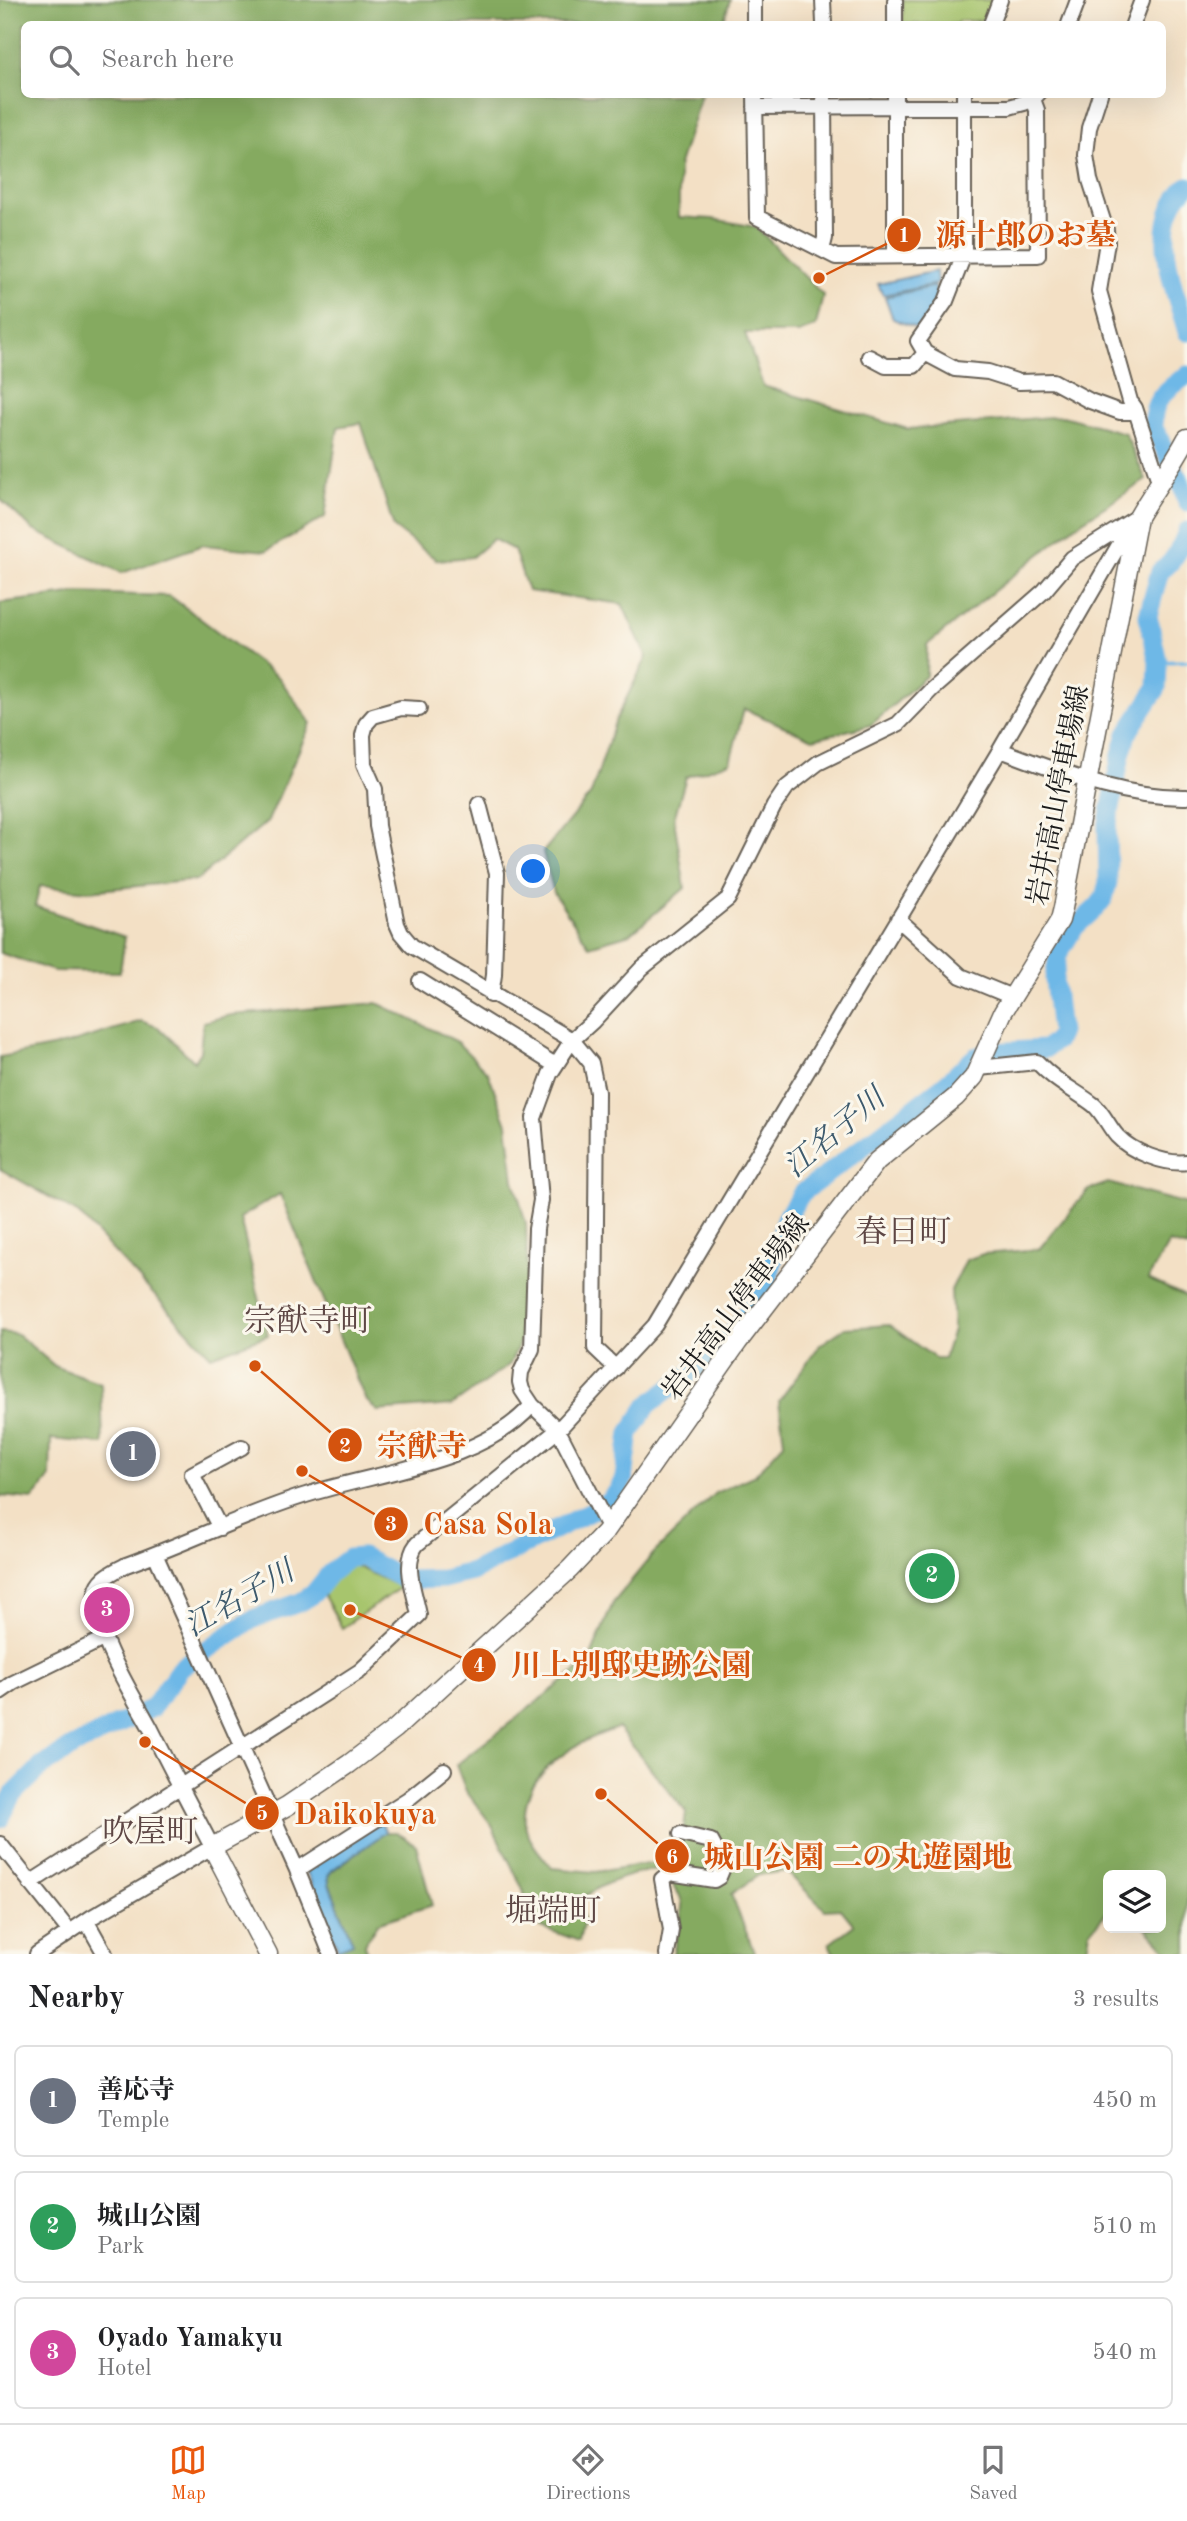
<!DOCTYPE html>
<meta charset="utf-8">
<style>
body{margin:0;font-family:"Old Standard TT","Noto Serif JP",serif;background:#f2f2f2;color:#202124}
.controls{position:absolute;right:21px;bottom:21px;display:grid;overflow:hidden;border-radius:10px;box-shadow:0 7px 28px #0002}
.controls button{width:63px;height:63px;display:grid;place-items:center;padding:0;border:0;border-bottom:2px solid #e0e0e0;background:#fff;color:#202124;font:35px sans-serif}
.you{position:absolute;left:534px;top:872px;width:24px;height:24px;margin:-18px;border:5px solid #fff;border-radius:50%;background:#1a73e8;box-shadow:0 0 0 10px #1a73e833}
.badge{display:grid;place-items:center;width:46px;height:46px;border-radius:50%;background:#ea580c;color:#fff;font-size:23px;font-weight:700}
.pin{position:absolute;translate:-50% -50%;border:4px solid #fff;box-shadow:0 2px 7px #0006}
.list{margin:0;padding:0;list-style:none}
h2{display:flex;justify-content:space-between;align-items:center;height:91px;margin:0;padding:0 28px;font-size:30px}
h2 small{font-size:23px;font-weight:400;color:#757577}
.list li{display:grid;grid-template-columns:46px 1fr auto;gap:21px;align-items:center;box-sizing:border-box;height:112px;margin:0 14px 14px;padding:0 14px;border:2px solid #e0e0e0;border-radius:10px}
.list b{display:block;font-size:26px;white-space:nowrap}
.list p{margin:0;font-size:23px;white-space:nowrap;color:#757577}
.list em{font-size:23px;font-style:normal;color:#757577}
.icon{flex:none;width:38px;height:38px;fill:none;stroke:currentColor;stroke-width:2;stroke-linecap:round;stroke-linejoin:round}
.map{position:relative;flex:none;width:1187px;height:1954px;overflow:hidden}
.search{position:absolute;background:#fff;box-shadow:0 7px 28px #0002;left:21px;right:21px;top:21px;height:77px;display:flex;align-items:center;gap:18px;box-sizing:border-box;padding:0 24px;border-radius:10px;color:#757577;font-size:26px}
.sheet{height:469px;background:#fff}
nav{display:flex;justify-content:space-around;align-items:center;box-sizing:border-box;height:98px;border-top:2px solid #e0e0e0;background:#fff;font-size:19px;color:#757577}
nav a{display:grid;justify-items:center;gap:4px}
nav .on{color:#ea580c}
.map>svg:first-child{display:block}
</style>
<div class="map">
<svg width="1187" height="1954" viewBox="0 0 1187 1954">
<rect width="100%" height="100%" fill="#fbf7ec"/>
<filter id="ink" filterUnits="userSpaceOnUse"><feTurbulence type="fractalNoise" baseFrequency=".0143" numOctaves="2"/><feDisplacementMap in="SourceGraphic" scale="14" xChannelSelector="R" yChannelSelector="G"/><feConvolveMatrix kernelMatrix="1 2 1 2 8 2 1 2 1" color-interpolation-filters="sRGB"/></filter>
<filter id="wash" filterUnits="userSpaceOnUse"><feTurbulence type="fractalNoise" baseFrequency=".00686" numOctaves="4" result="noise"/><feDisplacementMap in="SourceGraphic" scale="28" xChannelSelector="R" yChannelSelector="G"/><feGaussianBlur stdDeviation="1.57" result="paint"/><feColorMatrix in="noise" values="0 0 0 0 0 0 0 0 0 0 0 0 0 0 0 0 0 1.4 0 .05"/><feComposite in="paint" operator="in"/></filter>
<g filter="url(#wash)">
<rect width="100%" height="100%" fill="#f3e0c5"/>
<path fill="#a7c56d" stroke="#627044" stroke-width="2" d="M903,0H994C986,24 982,21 958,21L957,24H903Z
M353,1565L401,1587L342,1628L322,1592L339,1572Z"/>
<path fill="#85aa60" stroke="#50633e" stroke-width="2" fill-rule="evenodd" d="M0,0H730L723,24H24V94L701,95L679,165V217L713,219L756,227L823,295L816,326L799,333H745L763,386L908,429L1063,416L1125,433L1146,480L1075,526L927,645L926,676L871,725L813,739L744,709L730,762L686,777L674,819L685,888L630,934L589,946L554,893L543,852L591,794L616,719L647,657L622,604L528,591L514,550L493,539L472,557L437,560L394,528L361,423L338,427L325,517L266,551L203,545L122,573L33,530L0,499Z
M78,593L170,596L279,678L311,723L268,821L197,880L89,891L40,886L35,906L125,937L120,972L54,971L0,953V603Z
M377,1003L456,1041L488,1073L507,1124L514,1180L526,1224L529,1321L510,1364L452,1405L377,1411L365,1399L280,1194L240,1218L268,1335L211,1356L79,1214L0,1169V1057L67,1044L141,1021L158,1027L194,1061L200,1052L203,1022L231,1015Z
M1108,1183L1187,1204V1248L1169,1243L1148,1279L1187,1297V1954H1170L1146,1928H1161V1875H1108V1911L1090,1931L1087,1950L1063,1954H834L829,1944L854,1925L841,1909L825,1910L786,1871L759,1875L731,1894L755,1954H673C675,1943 683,1912 682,1903C679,1886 669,1891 671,1866C640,1872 602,1880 578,1902L584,1920L579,1941L532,1924L523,1889L491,1824L466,1791L456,1765L589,1661L613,1603L653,1554L715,1493L755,1475L784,1443L779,1401L820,1345L845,1328L889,1325L935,1358H944L953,1330L951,1290L966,1260L983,1254L1039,1249L1088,1190ZM618,1728L686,1812L680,1859L595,1872L552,1868C542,1856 526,1839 525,1822C521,1772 577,1741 618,1728Z
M0,1332L17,1334L56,1367L101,1383L103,1444L51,1439L50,1477L33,1499L0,1496Z
M386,1832H396L416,1845L432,1905L377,1923L365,1944L367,1954H339L338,1949L353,1943L329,1883L328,1876L332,1871Z"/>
<path fill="#6eb8e7" stroke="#456a82" stroke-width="2" d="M936,271L937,284L883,295L878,284Z
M935,286L937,301L918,329L893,319L885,297Z
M381,1822L386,1832L332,1870L328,1876L329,1884L353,1943L338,1949L306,1870Z"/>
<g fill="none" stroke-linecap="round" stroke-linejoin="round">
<path stroke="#6eb8e7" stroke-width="3.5" d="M1158,662L1187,661"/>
<path stroke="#6eb8e7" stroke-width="19" d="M1187,186C1146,224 1175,289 1187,332
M1187,375C1167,390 1150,399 1154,428L1181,483L1187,502
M0,1819L13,1795L42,1766L74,1746L152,1708L181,1667L253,1619L301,1602L313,1594L330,1573L349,1558L362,1557L405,1580L443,1579L472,1572L607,1503L618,1491L624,1478L630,1433L648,1405L716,1354L766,1288L785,1219L802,1193L943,1086L975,1057L993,1052L1045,1049L1057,1040L1060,1032L1054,979L1058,955L1074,928L1097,907L1104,898L1108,882L1107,828L1121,754L1127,734L1157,688L1158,662L1148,616L1160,571C1173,564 1182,545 1187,531"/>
</g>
</g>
<g filter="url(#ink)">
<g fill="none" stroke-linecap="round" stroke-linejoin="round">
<g stroke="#676157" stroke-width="18">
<path id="minor" d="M754,0V24
M823,0L824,24
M895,0V24
M991,24L1000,0
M1069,24L1078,0
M1133,24L1142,0
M755,94L757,217L836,257L1038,255L1037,110L1033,99
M964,94V255L946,301L918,341L925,353L955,369L988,372L1019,382L1053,381L1090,401L1120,412H1136
M1100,94L1089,128L1086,155L1090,180L1106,230L1107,242L1099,291L1130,401L1135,408L1159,481
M755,107L895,106
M895,107H1009L1024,103L1038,94
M822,250L825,238L824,94
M895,256V94
M869,357L886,366H914L925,353
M419,709L401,708L373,716L366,724L363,735L364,764L375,789L377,826L397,924L401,933L412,946L572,1040L591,1063L597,1092L595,1348L616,1368
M1000,750C1061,772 1121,798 1187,797
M479,804L497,873L494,975L491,995
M898,919L961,976L1012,997
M420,981L555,1065
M979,1068L1037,1062C1057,1083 1073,1089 1094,1105C1103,1113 1109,1127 1117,1136C1132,1152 1165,1165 1187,1162
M608,1527L558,1430L532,1405L522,1390L520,1382L521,1372L532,1349L536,1229L541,1200L534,1118L550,1074L572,1040L593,1021L642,968L728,899L774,806L787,787L818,763L898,724L931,690L1044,591L1072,558L1134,519
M220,1528L192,1474L242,1447
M155,1554L297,1870L331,1954
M0,1692L13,1683L105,1638
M0,1844L70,1932
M297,1870L408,1799L444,1770
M30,1883L360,1671L419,1615C415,1593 402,1563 417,1544L558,1430L655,1325L1000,750L1123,538L1137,518
M87,1922L105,1954
M37,1954L92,1917L212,1847C191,1807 170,1767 150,1727C133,1696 90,1627 96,1593C99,1577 114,1572 126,1565C187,1543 245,1514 306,1495C377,1472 482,1463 532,1405
M667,1954L671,1930L662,1879L670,1873L714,1880L719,1877L724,1865L711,1841L681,1834"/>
</g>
<g stroke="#676157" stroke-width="21">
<path id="major" d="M268,1954L212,1847L287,1806L349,1764L395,1729L570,1569L605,1532L738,1342L877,1161L956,1097L974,1077L1003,1012L1060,920L1063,908L1138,517C1154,490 1172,466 1187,438"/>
</g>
<use href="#minor" stroke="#fff" stroke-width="14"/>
<use href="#major" stroke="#fff" stroke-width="18"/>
</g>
</g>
<g text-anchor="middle" stroke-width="6" stroke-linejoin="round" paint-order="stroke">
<g font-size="28" fill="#1c1c1c" stroke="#fbf7ec">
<text transform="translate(1057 795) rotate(-79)" y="10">岩井高山停車場線</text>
<text transform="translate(735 1306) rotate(-53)" y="10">岩井高山停車場線</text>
</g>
<g font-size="30" font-style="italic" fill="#3d5a6d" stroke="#fbf7ec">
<text transform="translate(834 1132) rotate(-40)" y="10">江名子川</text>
<text transform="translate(239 1598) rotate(-30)" y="10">江名子川</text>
</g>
<g font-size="32" fill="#5e4745" stroke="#fbf7ec">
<text x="903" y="1242">春日町</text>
<text x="308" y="1331">宗猷寺町</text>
<text x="150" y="1842">吹屋町</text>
<text x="553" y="1921">堀端町</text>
</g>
</g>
<path fill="none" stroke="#d4530e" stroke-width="2.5" d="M819 278L904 235M255 1366L345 1445M302 1471L391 1524M350 1610L479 1665M145 1742L262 1813M601 1794L672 1856"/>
<g fill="#d4530e" stroke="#fbf7ec" stroke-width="2.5">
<circle cx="819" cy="278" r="7"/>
<circle cx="255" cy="1366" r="7"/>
<circle cx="302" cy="1471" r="7"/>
<circle cx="350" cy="1610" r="7"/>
<circle cx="145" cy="1742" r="7"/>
<circle cx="601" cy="1794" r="7"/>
<circle cx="904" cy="235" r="18"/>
<circle cx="345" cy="1445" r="18"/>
<circle cx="391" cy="1524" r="18"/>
<circle cx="479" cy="1665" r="18"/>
<circle cx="262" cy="1813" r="18"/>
<circle cx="672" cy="1856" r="18"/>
</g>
<g font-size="21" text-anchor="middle" font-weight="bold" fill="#fff">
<text x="904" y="242">1</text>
<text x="345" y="1453">2</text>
<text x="391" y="1531">3</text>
<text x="479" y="1672">4</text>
<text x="262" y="1820">5</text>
<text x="672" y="1864">6</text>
</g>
<g font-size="30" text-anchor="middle" font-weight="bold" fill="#d4530e" stroke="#fbf7ec" stroke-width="6" stroke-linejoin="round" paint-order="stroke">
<text x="1026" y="245">源十郎のお墓</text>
<text x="422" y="1456">宗猷寺</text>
<text x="488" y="1534">Casa Sola</text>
<text x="631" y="1675">川上別邸史跡公園</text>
<text x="365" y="1824">Daikokuya</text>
<text x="858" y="1867">城山公園 二の丸遊園地</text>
</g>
</svg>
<div class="controls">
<button><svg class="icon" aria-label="layers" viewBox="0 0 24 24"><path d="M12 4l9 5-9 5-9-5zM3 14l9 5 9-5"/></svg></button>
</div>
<div class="you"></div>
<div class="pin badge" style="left:133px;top:1454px;background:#6b7280">1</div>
<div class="pin badge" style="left:932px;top:1576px;background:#2e9e5b">2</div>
<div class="pin badge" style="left:107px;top:1610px;background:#d1479c">3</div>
<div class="search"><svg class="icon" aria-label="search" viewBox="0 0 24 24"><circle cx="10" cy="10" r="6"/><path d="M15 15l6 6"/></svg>Search here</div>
</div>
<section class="sheet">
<h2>Nearby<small>3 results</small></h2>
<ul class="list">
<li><span class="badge" style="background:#6b7280">1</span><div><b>善応寺</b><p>Temple</p></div><em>450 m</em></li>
<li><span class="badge" style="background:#2e9e5b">2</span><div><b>城山公園</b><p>Park</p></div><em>510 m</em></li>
<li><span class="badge" style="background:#d1479c">3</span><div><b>Oyado Yamakyu</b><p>Hotel</p></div><em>540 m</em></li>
</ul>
</section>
<nav>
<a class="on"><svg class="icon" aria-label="map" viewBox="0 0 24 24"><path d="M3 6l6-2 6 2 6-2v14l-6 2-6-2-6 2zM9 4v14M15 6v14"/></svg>Map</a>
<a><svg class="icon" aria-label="directions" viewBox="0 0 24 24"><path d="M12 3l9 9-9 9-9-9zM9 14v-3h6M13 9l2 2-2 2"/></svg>Directions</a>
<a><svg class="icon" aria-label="saved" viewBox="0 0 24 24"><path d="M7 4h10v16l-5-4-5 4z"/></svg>Saved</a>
</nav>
